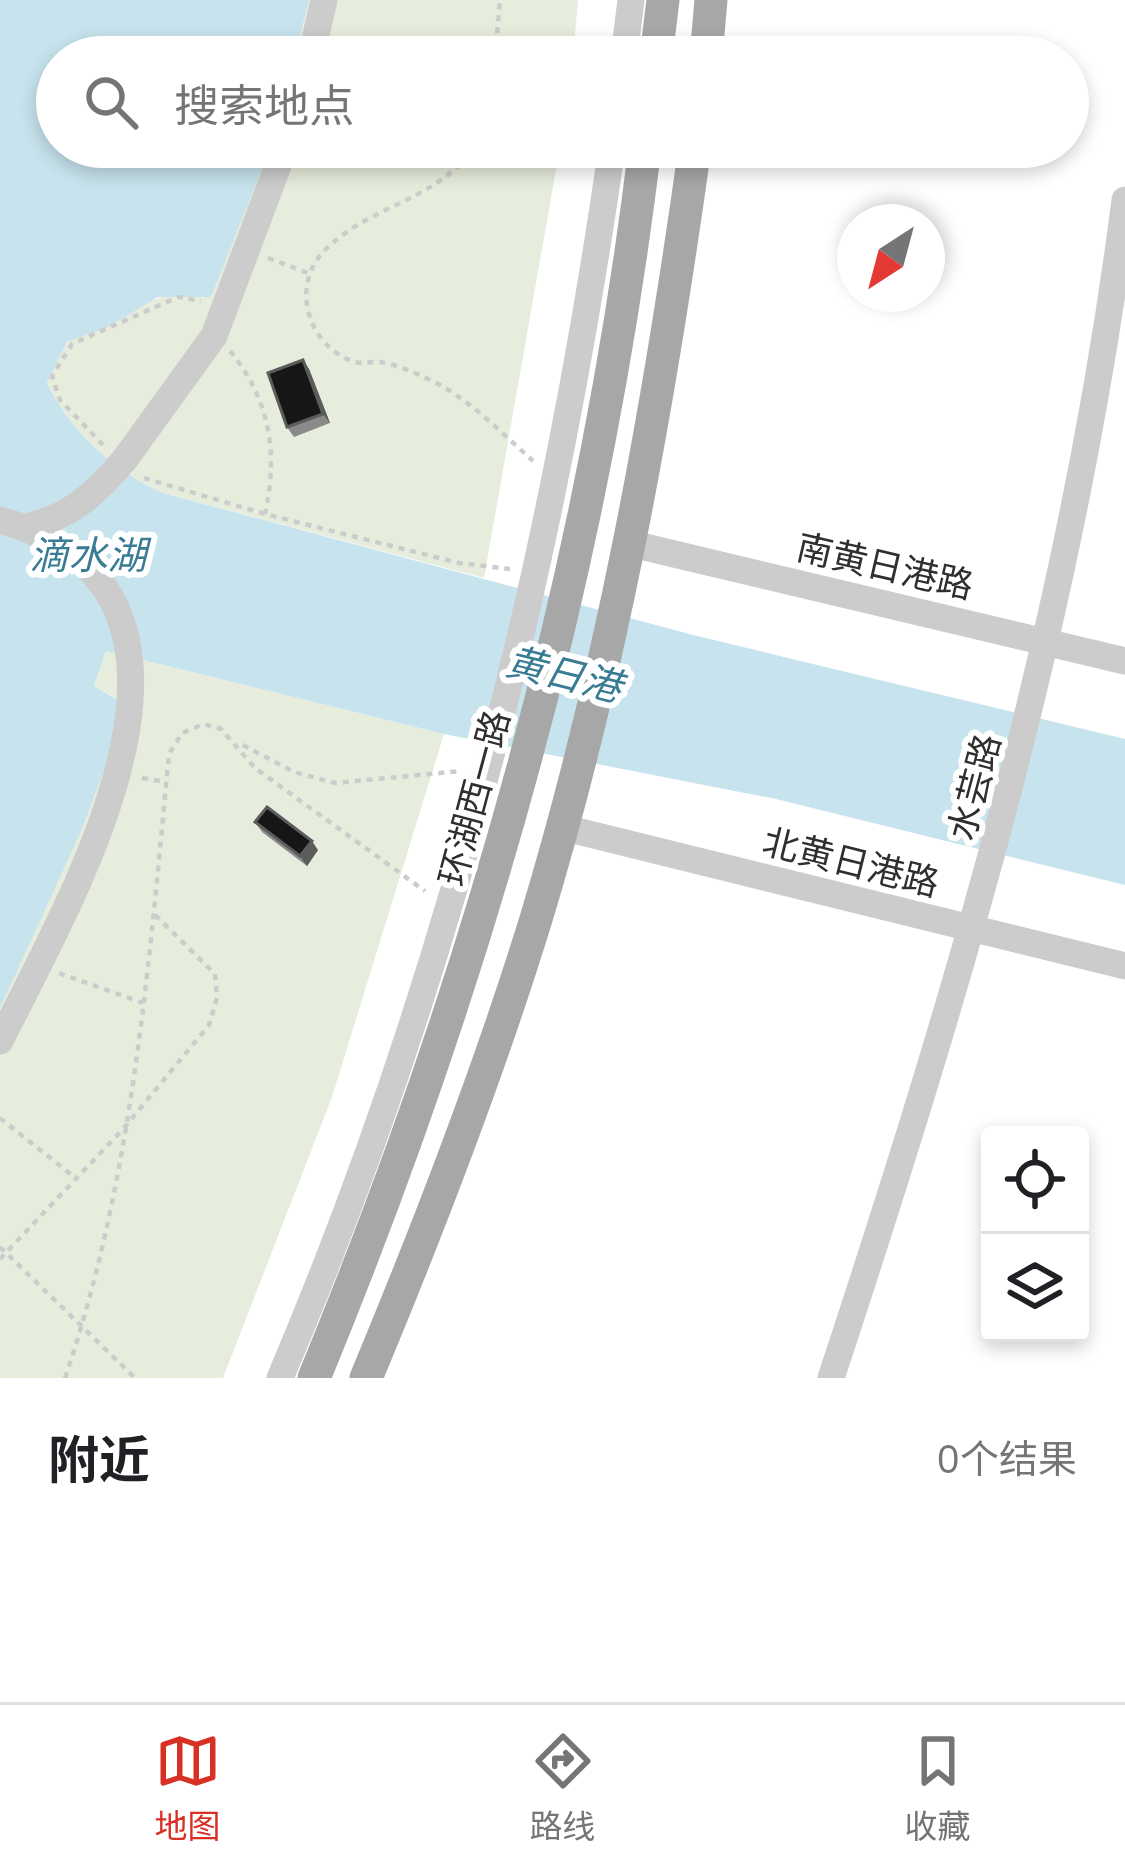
<!DOCTYPE html>
<html lang="zh">
<meta charset="utf-8">
<style>
body{margin:0;font-family:"IBM Plex Sans","Noto Sans SC",sans-serif;background:#f6f6f6;color:#202124}
.controls{position:absolute;right:36px;bottom:36px;display:grid;overflow:hidden;border-radius:12px;box-shadow:0 6px 18px #0003}
.controls button{width:108px;height:108px;display:grid;place-items:center;padding:0;border:0;border-bottom:3px solid #e0e0e0;background:#fff;color:#202124;font:60px sans-serif}
.compass{position:absolute;left:837px;top:204px;width:108px;height:108px;border-radius:50%;background:#fff;box-shadow:0 6px 18px #0003;rotate:216deg}
.list{margin:0;padding:0;list-style:none}
h2{display:flex;justify-content:space-between;align-items:center;height:156px;margin:0;padding:0 48px;font-size:51px}
h2 small{font-size:39px;font-weight:400;color:#757577}
.icon{flex:none;width:66px;height:66px;fill:none;stroke:currentColor;stroke-width:2;stroke-linecap:round;stroke-linejoin:round}
.map{position:relative;flex:none;width:1125px;height:1378px;overflow:hidden}
.search{position:absolute;background:#fff;box-shadow:0 6px 18px #0003;left:36px;right:36px;top:36px;height:132px;display:flex;align-items:center;gap:30px;box-sizing:border-box;padding:0 42px;border-radius:66px;color:#757577;font-size:45px}
.sheet{height:324px;background:#fff}
nav{display:flex;justify-content:space-around;align-items:center;box-sizing:border-box;height:168px;border-top:3px solid #e0e0e0;background:#fff;font-size:33px;color:#757577}
nav a{display:grid;justify-items:center;gap:6px}
nav .on{color:#d93025}
.map>svg:first-child{display:block}
</style>
<div class="map">
<svg width="1125" height="1378" viewBox="0 0 1125 1378">
<rect width="100%" height="100%" fill="#fff"/>
<path fill="#e7eddc" d="M309,0H578L573,57H295Z
M271,147H560L484,578L163,493C115,472 69,430 47,383L67,342C104,328 139,300 178,293Z
M106,651L444,734L332,1097L223,1378H0V1008L128,705L94,686Z"/>
<path fill="#c7e3ed" d="M0,0H309L295,57H57V147H271L211,297H158L108,327L67,342L47,383C69,430 115,472 163,493L697,636L1125,739V885L776,799L444,734L106,651L94,686L128,706L82,829L0,1008Z"/>
<g fill="none" stroke-linecap="round" stroke-linejoin="round">
<path stroke="#ccc" stroke-width="4.5" stroke-dasharray="6 6" stroke-linecap="butt" d="M495,57L500,0
M477,147C428,205 374,203 326,249C290,283 306,344 352,361C361,365 370,361 380,362C399,365 423,376 440,385C474,404 504,435 533,461
M268,258L308,273
M230,351C271,401 278,454 265,514
M103,445L60,400L52,376L72,344L178,297L201,301
M144,478L265,514L459,563L510,569
M243,745L294,772L335,783L461,771
M142,778L166,782
M59,973L143,1003
M0,1118L78,1180
M0,1247L135,1378
M0,1259L124,1128L209,1025L217,998L215,974L153,913
M65,1378C133,1178 149,963 169,754L182,733L204,724L221,729L255,768L425,891"/>
<path stroke="#ccc" stroke-width="27" d="M311,57L324,0
M624,57L631,0
M125,459L214,336L285,147
M0,520C254,591 72,896 0,1041
M628,543L1125,661
M561,827L1125,966
M280,1378C447,986 552,568 612,147
M831,1378C960,987 1073,610 1125,200"/>
<path stroke="#a7a7a7" stroke-width="33" d="M656,57L663,0
M706,57L711,0
M314,1378C477,983 594,571 645,147
M366,1378C429,1227 488,1075 536,919C612,668 659,406 695,147"/>
<path stroke="#ccc" stroke-width="27" d="M26,527C71,517 96,493 125,459"/>
</g>
<path fill="#8a8a8a" d="M303,360L309,369L330,423L294,437L287,427Z
M255,822L318,850L307,866L262,832Z"/>
<path fill="#5c5c5c" d="M303,360L309,369L330,423L323,414Z
M312,841L318,850L307,866L300,856Z"/>
<path fill="#161616" stroke="#5c5c5c" stroke-width="3" d="M303,360L323,414L287,427L268,373Z
M267,807L312,841L300,856L255,822Z"/>
<g text-anchor="middle" stroke-width="12" stroke-linejoin="round" paint-order="stroke">
<g font-size="36" fill="#2f2f2f" stroke="#fff">
<text transform="translate(885 566) rotate(13)" y="13">南黄日港路</text>
<text transform="translate(974 787) rotate(-75)" y="13">水芸路</text>
<text transform="translate(474 798) rotate(-75)" y="13">环湖西一路</text>
<text transform="translate(851 862) rotate(14)" y="13">北黄日港路</text>
</g>
<g font-size="39" font-style="italic" fill="#397c94" stroke="#fff">
<text x="88" y="569">滴水湖</text>
<text transform="translate(564 674) rotate(14)" y="14">黄日港</text>
</g>
</g>
</svg>
<div class="controls">
<button><svg class="icon" aria-label="locate" viewBox="0 0 24 24"><circle cx="12" cy="12" r="6"/><path d="M12 2v4M12 18v4M2 12h4M18 12h4"/></svg></button>
<button><svg class="icon" aria-label="layers" viewBox="0 0 24 24"><path d="M12 4l9 5-9 5-9-5zM3 14l9 5 9-5"/></svg></button>
</div>
<svg class="compass" viewBox="-18 -18 36 36"><path d="M0-13l5 13h-10z" fill="#e53935"/><path d="M0 13l5-13h-10z" fill="#757577"/></svg>
<div class="search"><svg class="icon" aria-label="search" viewBox="0 0 24 24"><circle cx="10" cy="10" r="6"/><path d="M15 15l6 6"/></svg>搜索地点</div>
</div>
<section class="sheet">
<h2>附近<small>0个结果</small></h2>
<ul class="list">
</ul>
</section>
<nav>
<a class="on"><svg class="icon" aria-label="map" viewBox="0 0 24 24"><path d="M3 6l6-2 6 2 6-2v14l-6 2-6-2-6 2zM9 4v14M15 6v14"/></svg>地图</a>
<a><svg class="icon" aria-label="directions" viewBox="0 0 24 24"><path d="M12 3l9 9-9 9-9-9zM9 14v-3h6M13 9l2 2-2 2"/></svg>路线</a>
<a><svg class="icon" aria-label="saved" viewBox="0 0 24 24"><path d="M7 4h10v16l-5-4-5 4z"/></svg>收藏</a>
</nav>
